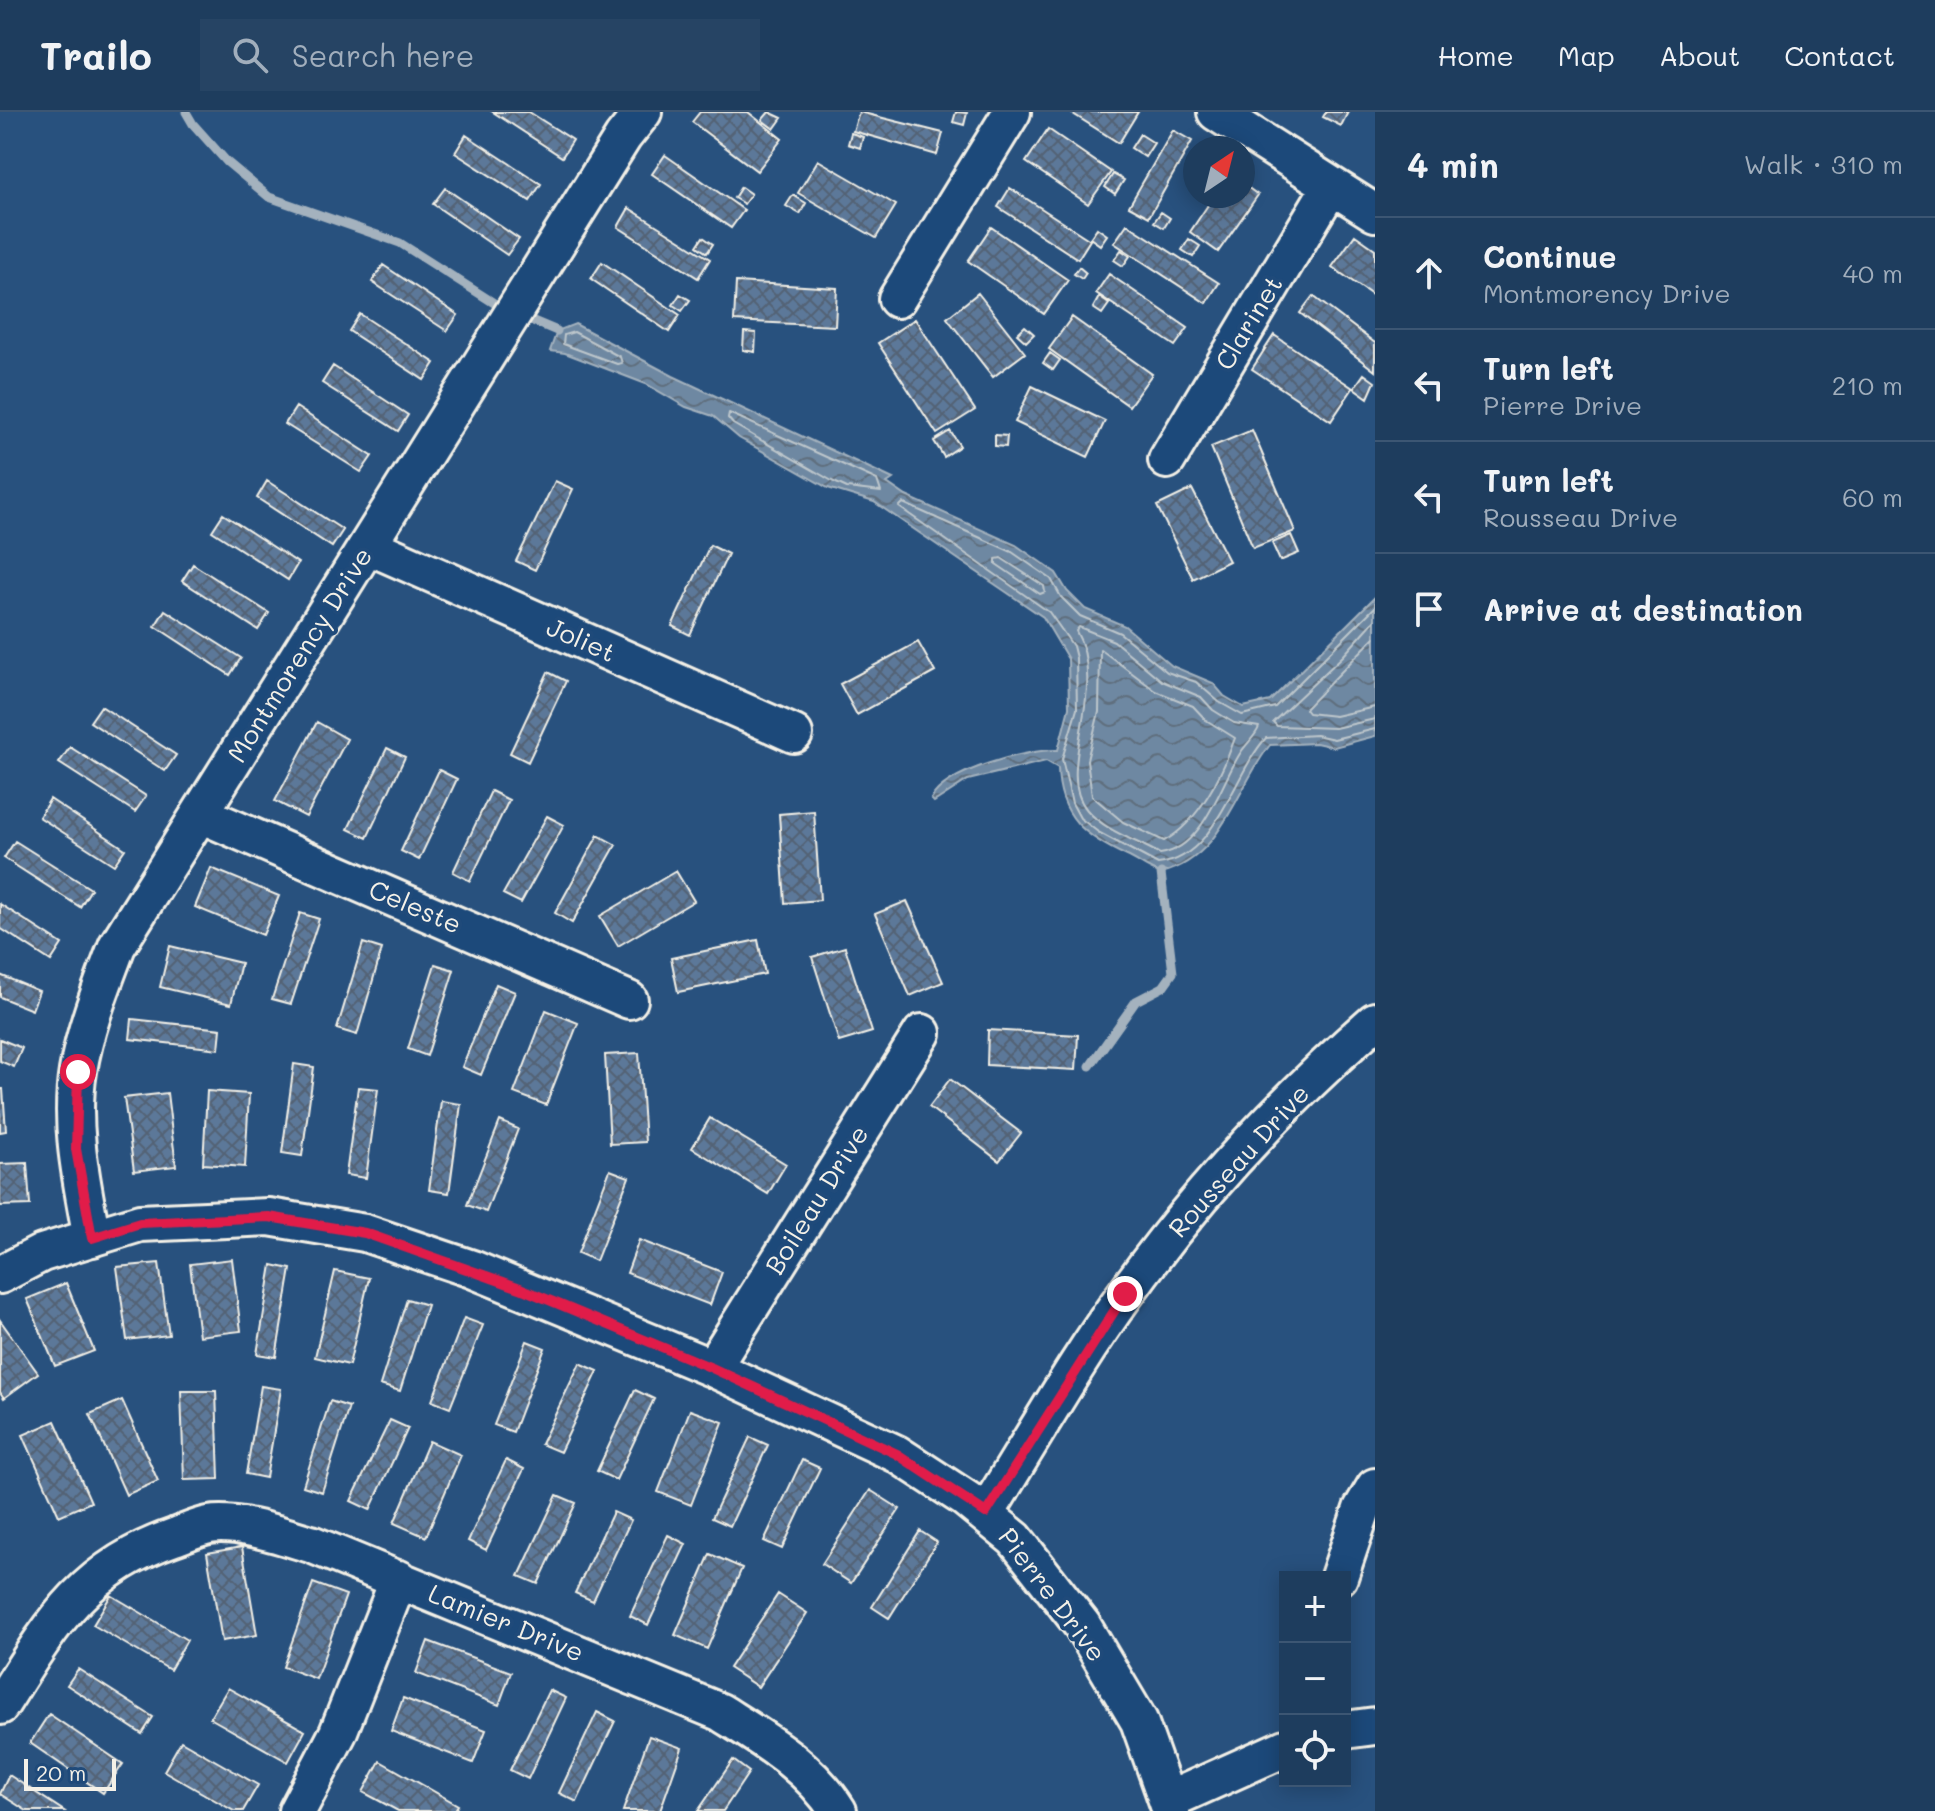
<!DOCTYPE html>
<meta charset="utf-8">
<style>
body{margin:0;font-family:Mali,sans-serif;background:#264464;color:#f1f3f6}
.controls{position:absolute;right:24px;bottom:24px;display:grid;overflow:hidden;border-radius:0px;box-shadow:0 4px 20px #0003}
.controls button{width:72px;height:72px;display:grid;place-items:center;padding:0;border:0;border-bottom:2px solid #3c5673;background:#1e3d5e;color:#f1f3f6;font:40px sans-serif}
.compass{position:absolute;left:1183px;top:24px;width:72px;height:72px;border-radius:50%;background:#1e3d5e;box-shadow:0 4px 20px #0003;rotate:35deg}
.scale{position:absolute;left:24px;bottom:20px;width:92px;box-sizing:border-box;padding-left:8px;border:4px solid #f4f1e8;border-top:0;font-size:22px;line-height:28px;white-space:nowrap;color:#f4f1e8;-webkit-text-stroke:6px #1f4a7a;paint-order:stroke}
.stop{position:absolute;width:24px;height:24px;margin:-18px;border:6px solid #e11d48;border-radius:50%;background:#fff}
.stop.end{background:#e11d48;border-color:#fff;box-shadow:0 2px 8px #0008}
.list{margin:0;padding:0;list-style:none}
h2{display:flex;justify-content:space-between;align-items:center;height:104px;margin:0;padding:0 32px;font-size:34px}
h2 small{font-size:26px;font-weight:400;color:#a1aebc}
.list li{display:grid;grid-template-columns:52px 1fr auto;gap:24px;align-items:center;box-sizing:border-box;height:112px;padding:0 32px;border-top:2px solid #3c5673}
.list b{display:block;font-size:30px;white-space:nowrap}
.list p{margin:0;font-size:26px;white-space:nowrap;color:#a1aebc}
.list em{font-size:26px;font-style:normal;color:#a1aebc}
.icon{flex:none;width:44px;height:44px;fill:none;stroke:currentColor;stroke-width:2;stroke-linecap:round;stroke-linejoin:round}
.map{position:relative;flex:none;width:1375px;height:1699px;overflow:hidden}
header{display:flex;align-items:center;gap:48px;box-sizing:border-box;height:112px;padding:0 40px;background:#1e3d5e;border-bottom:2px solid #3c5673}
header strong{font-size:38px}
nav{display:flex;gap:44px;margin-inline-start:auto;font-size:28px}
.search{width:560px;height:72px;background:#264464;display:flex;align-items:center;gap:20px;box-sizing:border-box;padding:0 28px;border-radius:0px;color:#a1aebc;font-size:30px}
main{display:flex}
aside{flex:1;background:#1e3d5e}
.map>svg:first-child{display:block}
</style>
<header>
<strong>Trailo</strong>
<div class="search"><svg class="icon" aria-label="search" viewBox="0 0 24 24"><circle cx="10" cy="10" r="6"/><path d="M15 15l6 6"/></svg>Search here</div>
<nav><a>Home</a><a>Map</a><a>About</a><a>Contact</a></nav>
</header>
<main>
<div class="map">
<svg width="1375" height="1699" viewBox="0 0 1375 1699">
<defs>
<pattern id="water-waves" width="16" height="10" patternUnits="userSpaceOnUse" patternTransform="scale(2)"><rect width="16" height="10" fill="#6e88a2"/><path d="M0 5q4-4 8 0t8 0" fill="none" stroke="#5f6e7d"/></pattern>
<pattern id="building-cross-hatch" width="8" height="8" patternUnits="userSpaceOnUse" patternTransform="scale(2)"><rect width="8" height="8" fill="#5b7899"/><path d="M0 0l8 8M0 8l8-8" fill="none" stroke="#536274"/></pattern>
</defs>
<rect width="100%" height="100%" fill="#28517e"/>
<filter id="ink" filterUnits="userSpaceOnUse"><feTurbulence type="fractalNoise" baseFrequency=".0125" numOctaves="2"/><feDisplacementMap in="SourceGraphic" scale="16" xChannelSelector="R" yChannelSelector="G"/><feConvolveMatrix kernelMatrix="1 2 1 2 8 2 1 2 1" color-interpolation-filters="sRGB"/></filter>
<g filter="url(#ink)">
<path fill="url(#water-waves)" stroke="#a4b2be" stroke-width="2" d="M575,212L673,264L893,367L887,371L906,384L1016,433L1056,461L1067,479L1085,497L1125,514L1172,554L1213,571L1224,584L1243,595L1270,589L1375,485V624L1334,635L1316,631L1270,633C1236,676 1223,746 1161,761C1149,759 1139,749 1127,744C1086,725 1059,705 1058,656L1046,649L968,668L934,690L931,687C946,658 1028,637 1058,638L1069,596L1068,547L1043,505L874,390L828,376L739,326L713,304L686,295L646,272L565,241L550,239L557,219Z"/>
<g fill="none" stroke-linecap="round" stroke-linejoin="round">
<path stroke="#bec7cc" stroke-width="2" d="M574,220L620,245L622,251L617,252L563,232L564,223Z
M729,301L877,368L881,380L847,376L832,369L733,312L728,306Z
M1001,446L1044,474L1045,480L1040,482L996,452V447Z
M1375,495L1275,595L1242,603L1219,590L1196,570L1167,560L1120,521L1080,504L1061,485L1051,467L1012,440L903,391L899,395L1049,500L1073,534L1076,546L1077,597L1062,647L1072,691L1080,706L1098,720L1158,752C1216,747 1233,662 1266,626L1316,623L1334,627L1375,617
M1375,508L1343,544L1273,610L1277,614L1335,616L1375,607
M1079,515L1114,529L1162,569L1201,585L1213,598L1234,611L1259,615C1256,624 1247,631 1241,640C1221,670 1204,737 1160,742C1136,728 1105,719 1087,698C1053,658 1110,579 1076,519Z
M1375,525L1305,597L1308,601L1335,604L1375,595
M1100,537L1156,579L1193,594L1206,608L1235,626C1223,660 1199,711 1164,729L1123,710L1092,684L1087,648L1099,600Z"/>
<path stroke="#a4b2be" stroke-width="9" d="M186,0L193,12L227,50L269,85L400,131L505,198
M519,203L557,219
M1090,954L1136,889L1163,875L1173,861L1161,761"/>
</g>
<path fill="url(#building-cross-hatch)" stroke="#f4f1e8" stroke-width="2" d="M493,0H529L573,28L562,45Z
M700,0H748L782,27L757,59L692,10Z
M769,0L782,6L774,17L762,8Z
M859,0L943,21L937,43L853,19Z
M956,0L967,1L964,13L953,10Z
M1070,0H1138L1119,31Z
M1326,0H1348L1341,14L1323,5Z
M1048,17L1111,60L1088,92L1026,50Z
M1173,18L1192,29L1149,105L1129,94Z
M851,21L863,25L860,36L848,32Z
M1140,22L1154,31L1145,45L1131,36Z
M466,23L541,72L530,89L455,41Z
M665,43L744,98L731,116L652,62Z
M818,48L896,93L876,126L798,81Z
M1113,62L1124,68L1115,82L1105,75Z
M1243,72L1258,83L1218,140L1190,120L1214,84H1243Z
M741,75L751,82L744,92L734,86Z
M445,76L519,127L507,143L433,92Z
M1010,76L1090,128L1078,147L998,95Z
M793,83L806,91L800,102L786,94Z
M629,96L710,147L698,166L618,115Z
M1161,100L1170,106L1164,116L1154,110Z
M1127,112L1219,171L1206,191L1114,131Z
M991,115L1068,168L1044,202L968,149Z
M1097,116L1107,123L1100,133L1090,126Z
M1355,123L1375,137V185L1332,155Z
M703,125L713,132L707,141L697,134Z
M1189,127L1200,134L1193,145L1182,138Z
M1121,138L1130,144L1123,154L1114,148Z
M602,150L680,203L669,220L591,167Z
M383,153L458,203L447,219L372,170Z
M1079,155L1086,161L1082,167L1074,162Z
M1109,162L1188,216L1175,234L1096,181Z
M736,170L837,176L835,214L734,209Z
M978,181L1025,241L993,265L947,206Z
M680,182L690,188L682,199L673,193Z
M1313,184L1375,231V259L1300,201Z
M1099,185L1109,192L1102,202L1093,196Z
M360,202L435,251L424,268L349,219Z
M1072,205L1152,262L1129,294L1049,237Z
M915,207L975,298L937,322L878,231Z
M1025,214L1034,222L1026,230L1017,222Z
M744,220L756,221L755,240L743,238Z
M1274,223L1353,276L1331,309L1252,257Z
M1050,241L1060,248L1053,258L1043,251Z
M333,254L408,303L398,319L322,271Z
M1364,262L1375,270L1368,286L1354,276Z
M1032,274L1105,309L1088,345L1015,310Z
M296,295L372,344L361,360L285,312Z
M1252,318L1295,419L1253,436L1211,335Z
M950,319L960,334L944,345L934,329Z
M995,323L1007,324L1006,335L995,334Z
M267,369L343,418L332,435L257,386Z
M555,369L573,377L535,458L516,449Z
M1192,377L1229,449L1193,467L1157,394Z
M223,402L298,451L288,468L212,419Z
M1291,423L1299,441L1280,449L1272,431Z
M710,433L728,442L690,523L672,514Z
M193,452L269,501L258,518L182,469Z
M165,498L241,546L230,563L155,514Z
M918,530L935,560L857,603L840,572Z
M548,560L566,569L528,650L510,641Z
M101,594L176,643L165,659L90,610Z
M317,610L347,627L306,705L275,689Z
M70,635L146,684L135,700L59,651Z
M387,636L405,645L367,726L348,717Z
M439,658L457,667L419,748L401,739Z
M491,679L509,688L470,769L453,760Z
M50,687L125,737L114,753L39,705Z
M814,699L820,788L785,791L779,702Z
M547,704L564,713L521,791L503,782Z
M598,723L616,733L572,811L555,801Z
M15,729L91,777L80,795L4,746Z
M211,756L279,784L263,823L195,795Z
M676,759L694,789L618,834L600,804Z
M907,789L943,870L910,884L875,802Z
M0,792L62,832L51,849L0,816Z
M300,801L319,807L291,892L272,887Z
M758,828L765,862L678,880L671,846Z
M363,831L382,837L357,923L337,917Z
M170,834L241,851L231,892L160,875Z
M845,835L872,920L839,930L812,845Z
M435,852L454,858L427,944L408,937Z
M0,863L39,879L32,898L0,885Z
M496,872L515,880L481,963L462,955Z
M546,898L578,911L546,993L514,981Z
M132,907L221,917L219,937L130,927Z
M988,918L1078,923L1076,958L987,953Z
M0,927L22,936L14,955L0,949Z
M639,941L645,1030L610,1032L605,943Z
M294,952L314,955L302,1044L282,1041Z
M950,967L1021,1021L999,1049L929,995Z
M358,975L378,977L366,1066L346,1063Z
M0,977H3L6,1019L0,1020Z
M207,979L249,982L245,1055L203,1052Z
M167,981L176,1054L134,1059L124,986Z
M441,989L461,992L449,1081L429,1078Z
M710,1006L786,1052L768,1082L692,1036Z
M500,1009L518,1017L486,1100L467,1093Z
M27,1051L30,1093L0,1094V1052Z
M610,1058L629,1065L596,1149L578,1141Z
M639,1128L722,1160L710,1193L627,1161Z
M232,1147L241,1219L199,1224L190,1152Z
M159,1151L169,1223L127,1228L117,1155Z
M272,1153L291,1157L276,1245L257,1242Z
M335,1159L369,1166L349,1253L315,1245Z
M66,1171L94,1239L55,1254L27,1187Z
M407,1187L427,1193L400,1279L380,1273Z
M464,1206L483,1213L450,1296L432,1289Z
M0,1208L38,1261L4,1286L0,1280Z
M527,1229L545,1236L513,1320L494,1313Z
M580,1251L598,1259L560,1340L541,1332Z
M261,1274L281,1277L266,1366L246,1362Z
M635,1278L654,1287L616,1368L597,1359Z
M181,1279H216L219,1367L184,1368Z
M122,1288L158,1369L126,1383L90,1302Z
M330,1289L349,1295L322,1380L303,1374Z
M690,1298L723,1310L691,1393L658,1380Z
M390,1308L408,1316L370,1398L351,1389Z
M55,1309L91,1390L59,1404L23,1323Z
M750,1325L768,1333L730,1414L712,1406Z
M429,1329L461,1343L426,1425L394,1411Z
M506,1348L524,1357L486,1438L468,1429Z
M802,1348L820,1356L782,1437L764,1429Z
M870,1378L900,1397L851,1471L822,1452Z
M557,1383L576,1391L538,1472L519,1464Z
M613,1400L631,1408L593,1489L575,1481Z
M920,1419L937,1430L889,1506L872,1495Z
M668,1423L686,1432L648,1513L630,1504Z
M242,1435L257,1523L222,1529L207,1441Z
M710,1442L742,1456L707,1537L675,1523Z
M313,1471L346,1483L316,1567L283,1555Z
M778,1482L807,1501L758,1575L729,1556Z
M111,1483L187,1528L170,1558L93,1513Z
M428,1529L511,1560L499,1593L416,1561Z
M78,1557L153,1605L142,1622L67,1573Z
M228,1576L305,1619L288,1650L210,1606Z
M549,1578L566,1586L528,1667L510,1658Z
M403,1586L486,1618L473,1651L391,1619Z
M597,1600L615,1609L577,1690L559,1681Z
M49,1602L123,1652L103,1681L30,1631Z
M649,1624L682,1636L660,1699H623Z
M181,1629L258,1673L243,1699H234L164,1659Z
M733,1648L749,1660L723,1699H698Z
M380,1649L458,1693L454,1699H398L363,1680Z
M9,1663L64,1699H27L0,1682Z"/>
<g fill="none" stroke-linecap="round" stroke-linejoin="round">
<g stroke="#f4f1e8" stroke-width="42">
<path id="minor" d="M1216,0L1375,101
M897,187L1012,0
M1167,348L1331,74
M369,434L794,622
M200,702L629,888
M92,1126C82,1071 69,1014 78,959C85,916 102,874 117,834L623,25L643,0
M0,1163L42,1141L140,1111L269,1105L365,1121L472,1157L712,1256L897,1342L966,1387L1015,1427L1082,1513L1139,1609L1171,1699
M712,1256L922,921
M986,1401C1032,1328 1075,1251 1126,1181C1197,1082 1283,990 1375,909
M1339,1465L1362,1397L1375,1375
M0,1594C50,1515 81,1457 174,1425C185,1421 198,1415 209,1413C237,1408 283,1424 311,1432L720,1600C764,1628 810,1654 838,1699
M1345,1618L1375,1614
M1169,1688L1285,1636
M297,1699L338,1621L399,1467"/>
</g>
<use href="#minor" stroke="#1f4a7a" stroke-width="36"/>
</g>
</g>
<g fill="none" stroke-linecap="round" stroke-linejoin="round" filter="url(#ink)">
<path stroke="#e11d48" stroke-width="10" d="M78,960L76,1037L92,1126L140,1111L269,1105L365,1121L520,1176L712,1256L897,1342L986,1401L1125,1182"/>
</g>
<g text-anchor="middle" stroke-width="8" stroke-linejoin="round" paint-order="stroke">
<g font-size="26" fill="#f4f1e8" stroke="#1f4a7a">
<text transform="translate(1249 211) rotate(-59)" y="9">Clarinet</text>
<text transform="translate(581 528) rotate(24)" y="9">Joliet</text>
<text transform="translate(300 543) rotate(-58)" y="9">Montmorency Drive</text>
<text transform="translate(415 795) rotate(23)" y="9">Celeste</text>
<text transform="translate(1239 1049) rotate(-48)" y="9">Rousseau Drive</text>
<text transform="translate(817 1088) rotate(-58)" y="9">Boileau Drive</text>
<text transform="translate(1052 1483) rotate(53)" y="9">Pierre Drive</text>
<text transform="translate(506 1511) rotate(22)" y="9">Lamier Drive</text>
</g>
</g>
</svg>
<div class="controls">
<button>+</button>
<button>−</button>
<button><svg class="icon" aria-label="locate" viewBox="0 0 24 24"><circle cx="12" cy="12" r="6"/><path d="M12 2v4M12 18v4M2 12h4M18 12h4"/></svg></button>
</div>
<svg class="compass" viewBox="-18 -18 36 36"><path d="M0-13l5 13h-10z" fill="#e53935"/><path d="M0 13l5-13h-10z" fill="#a1aebc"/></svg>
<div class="scale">20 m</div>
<div class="stop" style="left:78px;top:960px"></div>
<div class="stop end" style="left:1125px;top:1182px"></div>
</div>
<aside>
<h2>4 min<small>Walk · 310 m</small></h2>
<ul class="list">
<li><svg class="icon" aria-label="ahead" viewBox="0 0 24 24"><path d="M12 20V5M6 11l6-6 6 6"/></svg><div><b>Continue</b><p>Montmorency Drive</p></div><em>40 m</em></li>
<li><svg class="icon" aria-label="left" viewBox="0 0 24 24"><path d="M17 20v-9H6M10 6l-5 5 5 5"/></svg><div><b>Turn left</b><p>Pierre Drive</p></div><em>210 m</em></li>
<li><svg class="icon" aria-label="left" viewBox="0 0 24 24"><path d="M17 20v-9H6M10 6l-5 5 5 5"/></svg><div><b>Turn left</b><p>Rousseau Drive</p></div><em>60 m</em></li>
<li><svg class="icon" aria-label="arrive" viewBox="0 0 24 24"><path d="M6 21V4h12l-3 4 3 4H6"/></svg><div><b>Arrive at destination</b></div></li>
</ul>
</aside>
</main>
